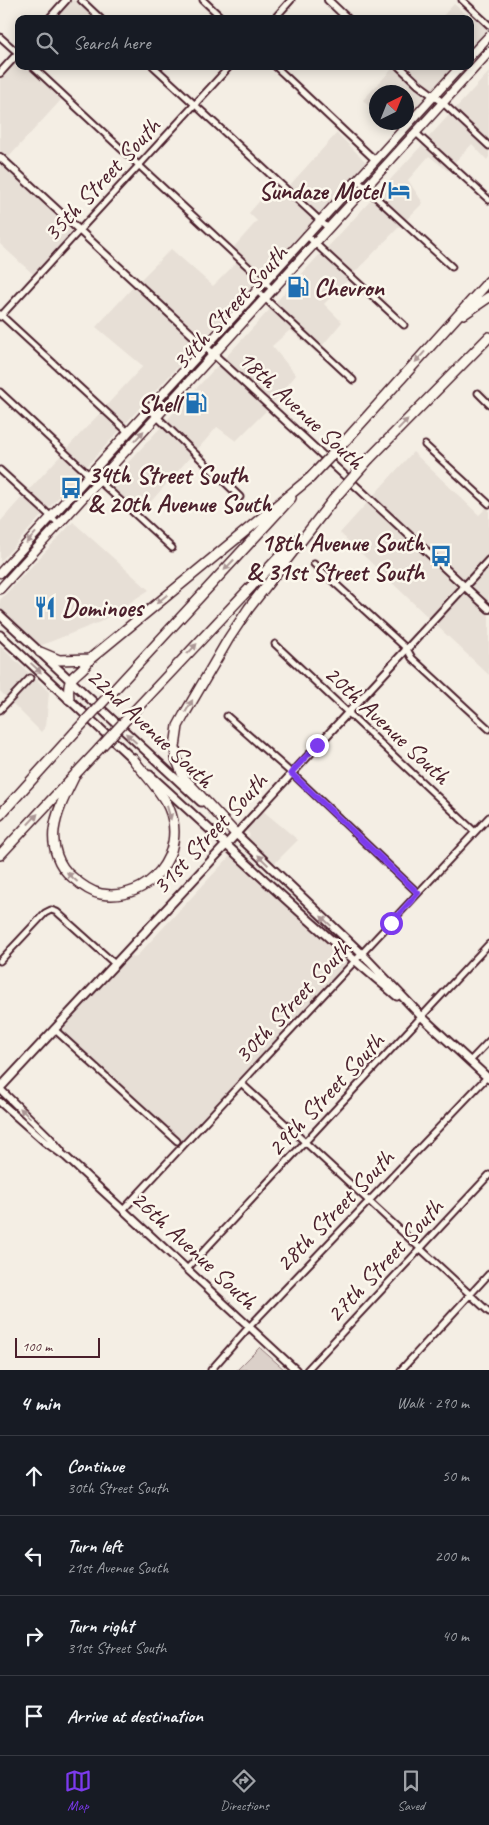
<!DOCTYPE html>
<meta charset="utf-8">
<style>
body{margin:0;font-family:Caveat,sans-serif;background:#242831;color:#f1f3f6}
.compass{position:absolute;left:369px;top:85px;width:45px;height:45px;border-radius:50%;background:#171b24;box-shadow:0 2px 12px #0003;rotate:43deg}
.scale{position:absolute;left:15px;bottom:12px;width:85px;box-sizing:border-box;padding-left:5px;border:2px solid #4a1f2b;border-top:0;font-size:14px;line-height:18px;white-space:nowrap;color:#4a1f2b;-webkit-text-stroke:4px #fbf7ec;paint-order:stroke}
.stop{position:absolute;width:15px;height:15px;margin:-11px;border:4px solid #7c3aed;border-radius:50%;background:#fff}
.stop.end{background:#7c3aed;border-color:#fff;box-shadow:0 1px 5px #0008}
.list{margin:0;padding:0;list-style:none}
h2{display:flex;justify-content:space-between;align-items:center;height:65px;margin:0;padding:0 20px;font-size:21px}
h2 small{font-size:16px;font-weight:400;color:#9ea1a6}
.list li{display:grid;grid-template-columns:32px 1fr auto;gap:15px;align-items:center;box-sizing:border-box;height:80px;padding:0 20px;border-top:1px solid #363941}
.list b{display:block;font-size:19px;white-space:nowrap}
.list p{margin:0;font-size:16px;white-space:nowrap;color:#9ea1a6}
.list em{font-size:16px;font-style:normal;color:#9ea1a6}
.icon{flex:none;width:28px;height:28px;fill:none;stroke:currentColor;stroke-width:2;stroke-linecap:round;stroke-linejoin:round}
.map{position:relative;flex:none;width:489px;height:1370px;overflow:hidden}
.search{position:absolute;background:#171b24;box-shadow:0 2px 12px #0003;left:15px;right:15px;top:15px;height:55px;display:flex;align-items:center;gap:12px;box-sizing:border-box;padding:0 18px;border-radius:10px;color:#9ea1a6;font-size:19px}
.sheet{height:385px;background:#171b24}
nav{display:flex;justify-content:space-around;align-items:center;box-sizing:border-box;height:70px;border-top:1px solid #363941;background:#171b24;font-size:14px;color:#9ea1a6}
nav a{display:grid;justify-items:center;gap:2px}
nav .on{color:#7c3aed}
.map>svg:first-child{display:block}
</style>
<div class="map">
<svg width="489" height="1370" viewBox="0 0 489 1370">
<rect width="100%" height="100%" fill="#f4eee4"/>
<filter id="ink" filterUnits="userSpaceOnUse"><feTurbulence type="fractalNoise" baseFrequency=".02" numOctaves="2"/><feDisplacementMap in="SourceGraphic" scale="10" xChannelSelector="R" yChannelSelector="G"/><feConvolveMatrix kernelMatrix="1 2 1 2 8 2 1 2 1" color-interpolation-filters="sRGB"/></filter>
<g filter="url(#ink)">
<path fill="#e7dfd6" d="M70,0H76L97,19H53Z
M454,4L469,17L472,14L489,29L470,49V19H440Z
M18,58L19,66H27L61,100L7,159L0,153V77Z
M404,66H455L432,91Z
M394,67L428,96L407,119L406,92H376V114L363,100Z
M489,72V141L455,109Z
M450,114L489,150V157L487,160L472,144L454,163L427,139Z
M337,133L366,162L318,215L288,187Z
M423,144L450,168L448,171L429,156L408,180L423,203L406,220L377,194Z
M0,162L73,233L34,275L0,244Z
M273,186L282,193L284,192L314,220L262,275L233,248L257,221L249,213Z
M372,199L401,225L353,274L326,249Z
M171,249L213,286L238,261L258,280L203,340L139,281Z
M321,253L349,279L324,304L342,322L322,346L275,303Z
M134,286L198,345L124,425L105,407L143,366L96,327Z
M271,308L318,351L316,353L290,330L272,346L296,375L272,404L224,359Z
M219,364L268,409L236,441L217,427L197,450L166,421Z
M101,412L120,430L86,467L66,449Z
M162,426L192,455L140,514L108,484Z
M413,452L479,515L487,507L489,509V556L465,582L372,497Z
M62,454L81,472L48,509L28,491Z
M23,496L43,514L0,562V522Z
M368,502L460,587L430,619L340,533Z
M73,522L149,590L100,622L42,645L36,643L0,610V600Z
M489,565V604L469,586Z
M464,591L489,614V675L435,624Z
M0,646L29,673L7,698L0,691Z
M34,677L49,692L46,726L41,732L11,702Z
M262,810L298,840L273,865L246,839L250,835L245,829Z
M232,854L350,962L179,1145L178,1144L181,1141L60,1029L129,953L135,958Z"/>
<path fill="#dbd0c9" stroke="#92787a" d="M260,1347L261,1349L285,1370H237Z"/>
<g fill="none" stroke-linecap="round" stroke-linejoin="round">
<g stroke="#4a1f2b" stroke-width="9">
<path id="minor" d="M81,0L101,19
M203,0L223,19
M462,0L489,25
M274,19L291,0
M0,37L19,54
M32,66L272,289
M153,66L328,228
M275,66L375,160
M442,102L489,146
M415,132L489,200
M357,180L452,267
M306,235L404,325
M256,290L353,380
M0,314L128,432
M0,317L230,66
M0,392L89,475L99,481L172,548
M478,393L489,404
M149,409L240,497
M425,445L489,504
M0,470L59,524
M314,564L407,649L412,658L489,729
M275,644L475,832
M0,710L30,678
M227,716L298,779L418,893
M0,961L45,913L51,910L57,912L115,964
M54,1029L177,1141
M470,1061L489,1041
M241,1083L489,1312
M123,1210L489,817
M187,1269L489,944
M211,1370L249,1327L487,1077
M307,1370L489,1175
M401,1370L489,1274"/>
</g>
<g stroke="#4a1f2b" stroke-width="10">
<path id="tertiary" d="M328,0L348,19
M49,19L66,0
M399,66L419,85L442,102
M0,73L19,52
M0,157L489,609
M236,834L489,560
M0,1089L49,1137L61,1151
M0,1102L45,1142L66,1157L296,1370"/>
</g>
<g stroke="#4a1f2b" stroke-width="11">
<path id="secondary" d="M0,615L201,802
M0,635L137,763
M150,775C232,849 312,926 397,996
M233,831L362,954L422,1017L489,1079
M0,1088L236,834"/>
</g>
<g stroke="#4a1f2b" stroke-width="11">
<path id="trunk" d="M470,56L489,36
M0,573L461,66
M0,589L489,52"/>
</g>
<g stroke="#4a1f2b" stroke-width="12">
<path id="motorway" d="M464,314L489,297
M346,440L489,281
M369,459L489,337
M40,652L59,660L90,659
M114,690L291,498
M69,699C66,671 79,678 90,659L310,478
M122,724L295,540
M76,773C67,792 57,809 54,830C52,847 58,866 72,877C80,884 90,892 101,894C149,902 188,853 169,808C161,790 144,774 133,759
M0,815L75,732
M236,834L184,778L176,758L175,747L178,726L184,715L229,638L249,608L333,500
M0,855L99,749"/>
</g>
<use href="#minor" stroke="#fbf7ec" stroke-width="5"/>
<use href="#tertiary" stroke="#fbf7ec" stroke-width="6"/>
<use href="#secondary" stroke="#fbf7ec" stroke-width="7"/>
<use href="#trunk" stroke="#fbf7ec" stroke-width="8"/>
<use href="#motorway" stroke="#fbf7ec" stroke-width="9"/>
<g stroke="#4a1f2b" stroke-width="12" stroke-linecap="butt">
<path id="motorway-bridge" d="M310,478L346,440
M333,500L369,459
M75,732L114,690
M99,749L122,724"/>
</g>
<use href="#motorway-bridge" stroke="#fbf7ec" stroke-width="9"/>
</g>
<defs><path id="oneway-solid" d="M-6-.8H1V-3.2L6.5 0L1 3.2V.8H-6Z" transform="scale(1.25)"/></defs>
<g fill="#ab9695">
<use href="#oneway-solid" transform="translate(420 357) rotate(132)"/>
<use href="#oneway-solid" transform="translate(403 424) rotate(-46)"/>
<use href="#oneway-solid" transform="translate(139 436) rotate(-48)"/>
<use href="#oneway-solid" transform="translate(31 538) rotate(132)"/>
<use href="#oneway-solid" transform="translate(229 565) rotate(133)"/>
<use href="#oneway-solid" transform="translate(162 599) rotate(140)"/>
<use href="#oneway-solid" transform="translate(192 649) rotate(-47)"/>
<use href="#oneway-solid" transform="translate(36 668) rotate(43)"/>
<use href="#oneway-solid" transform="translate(189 706) rotate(-60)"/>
<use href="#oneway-solid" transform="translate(131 738) rotate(-138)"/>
<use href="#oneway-solid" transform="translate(169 813) rotate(74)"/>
<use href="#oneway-solid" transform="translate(33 819) rotate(-47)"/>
<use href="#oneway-solid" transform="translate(263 860) rotate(-136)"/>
<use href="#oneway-solid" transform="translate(72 877) rotate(-138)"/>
<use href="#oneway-solid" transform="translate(326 921) rotate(-137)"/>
<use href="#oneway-solid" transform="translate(25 1113) rotate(-136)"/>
</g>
</g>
<g fill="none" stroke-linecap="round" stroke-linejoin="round" filter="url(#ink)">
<path stroke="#7c3aed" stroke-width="6" d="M317,745L291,773L418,893L391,923"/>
</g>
<defs>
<g id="hotel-bare" transform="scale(1.725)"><path d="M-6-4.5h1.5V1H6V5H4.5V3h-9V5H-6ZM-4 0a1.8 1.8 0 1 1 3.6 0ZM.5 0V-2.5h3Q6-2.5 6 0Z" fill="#1f6fb2" stroke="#fbf7ec" stroke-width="2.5" paint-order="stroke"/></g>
<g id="fuel-bare" transform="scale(1.725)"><path d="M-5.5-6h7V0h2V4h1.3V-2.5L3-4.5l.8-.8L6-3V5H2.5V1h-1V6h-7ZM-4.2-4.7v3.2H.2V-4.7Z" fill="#1f6fb2" stroke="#fbf7ec" stroke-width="2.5" paint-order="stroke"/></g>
<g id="bus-bare" transform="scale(1.725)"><path d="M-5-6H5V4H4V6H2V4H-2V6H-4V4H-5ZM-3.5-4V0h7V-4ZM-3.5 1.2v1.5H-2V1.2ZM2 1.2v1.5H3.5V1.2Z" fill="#1f6fb2" stroke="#fbf7ec" stroke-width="2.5" paint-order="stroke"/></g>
<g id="restaurant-bare" transform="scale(1.725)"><path d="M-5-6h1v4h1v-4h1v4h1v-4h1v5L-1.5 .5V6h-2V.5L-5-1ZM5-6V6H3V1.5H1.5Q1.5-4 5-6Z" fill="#1f6fb2" stroke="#fbf7ec" stroke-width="2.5" paint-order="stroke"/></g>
</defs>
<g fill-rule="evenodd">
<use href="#hotel-bare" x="399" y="190"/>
<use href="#fuel-bare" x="298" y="287"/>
<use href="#fuel-bare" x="196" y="403"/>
<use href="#bus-bare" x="71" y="488"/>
<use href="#bus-bare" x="441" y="556"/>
<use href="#restaurant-bare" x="45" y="607"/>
</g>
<g text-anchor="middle" stroke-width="5" stroke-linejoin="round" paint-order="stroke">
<g font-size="25" fill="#4a1f2b" stroke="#fbf7ec">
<text transform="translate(101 179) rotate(-47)" y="9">35th Street South</text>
<text transform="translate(229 307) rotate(-48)" y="9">34th Street South</text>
<text transform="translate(302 409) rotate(43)" y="9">18th Avenue South</text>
<text transform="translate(388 724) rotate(43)" y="9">20th Avenue South</text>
<text transform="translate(151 727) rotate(43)" y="9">22nd Avenue South</text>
<text transform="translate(209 833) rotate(-47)" y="9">31st Street South</text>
<text transform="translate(292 1001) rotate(-47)" y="9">30th Street South</text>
<text transform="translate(325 1094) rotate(-47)" y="9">29th Street South</text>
<text transform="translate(334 1210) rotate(-46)" y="9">28th Street South</text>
<text transform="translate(195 1249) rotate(43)" y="9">26th Avenue South</text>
<text transform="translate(384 1260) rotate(-47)" y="9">27th Street South</text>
</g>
<g font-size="25" font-weight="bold" fill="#4a1f2b" stroke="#fbf7ec" text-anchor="end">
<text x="382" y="199">Sundaze Motel</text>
<text x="314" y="296" text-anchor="start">Chevron</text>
<text x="180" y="412">Shell</text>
<text x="88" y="483" text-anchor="start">34th Street South<tspan x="88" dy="29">&amp; 20th Avenue South</tspan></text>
<text x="424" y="551">18th Avenue South<tspan x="424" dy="29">&amp; 31st Street South</tspan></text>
<text x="62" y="616" text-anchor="start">Dominoes</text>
</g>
</g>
</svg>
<svg class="compass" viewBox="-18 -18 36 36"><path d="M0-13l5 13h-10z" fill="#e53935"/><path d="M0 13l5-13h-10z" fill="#9ea1a6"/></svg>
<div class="scale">100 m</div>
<div class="stop" style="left:391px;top:923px"></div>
<div class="stop end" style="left:317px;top:745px"></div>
<div class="search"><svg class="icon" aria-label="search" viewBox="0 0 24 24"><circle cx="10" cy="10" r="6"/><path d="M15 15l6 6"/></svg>Search here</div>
</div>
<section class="sheet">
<h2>4 min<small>Walk · 290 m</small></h2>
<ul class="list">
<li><svg class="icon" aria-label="ahead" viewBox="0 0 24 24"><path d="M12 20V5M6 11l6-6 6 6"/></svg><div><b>Continue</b><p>30th Street South</p></div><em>50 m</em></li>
<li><svg class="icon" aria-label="left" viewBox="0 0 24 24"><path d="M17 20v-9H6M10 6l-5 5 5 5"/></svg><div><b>Turn left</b><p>21st Avenue South</p></div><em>200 m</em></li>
<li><svg class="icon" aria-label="right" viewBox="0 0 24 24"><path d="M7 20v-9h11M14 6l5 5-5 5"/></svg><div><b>Turn right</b><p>31st Street South</p></div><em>40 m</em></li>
<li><svg class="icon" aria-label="arrive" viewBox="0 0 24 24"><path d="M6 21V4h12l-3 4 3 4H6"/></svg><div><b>Arrive at destination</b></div></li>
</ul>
</section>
<nav>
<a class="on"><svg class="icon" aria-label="map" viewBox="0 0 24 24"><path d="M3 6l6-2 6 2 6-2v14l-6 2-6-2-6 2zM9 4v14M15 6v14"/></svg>Map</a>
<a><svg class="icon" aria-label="directions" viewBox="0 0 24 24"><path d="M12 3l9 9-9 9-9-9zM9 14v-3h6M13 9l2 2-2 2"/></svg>Directions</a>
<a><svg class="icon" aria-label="saved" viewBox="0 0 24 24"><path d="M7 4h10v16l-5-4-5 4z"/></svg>Saved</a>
</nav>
